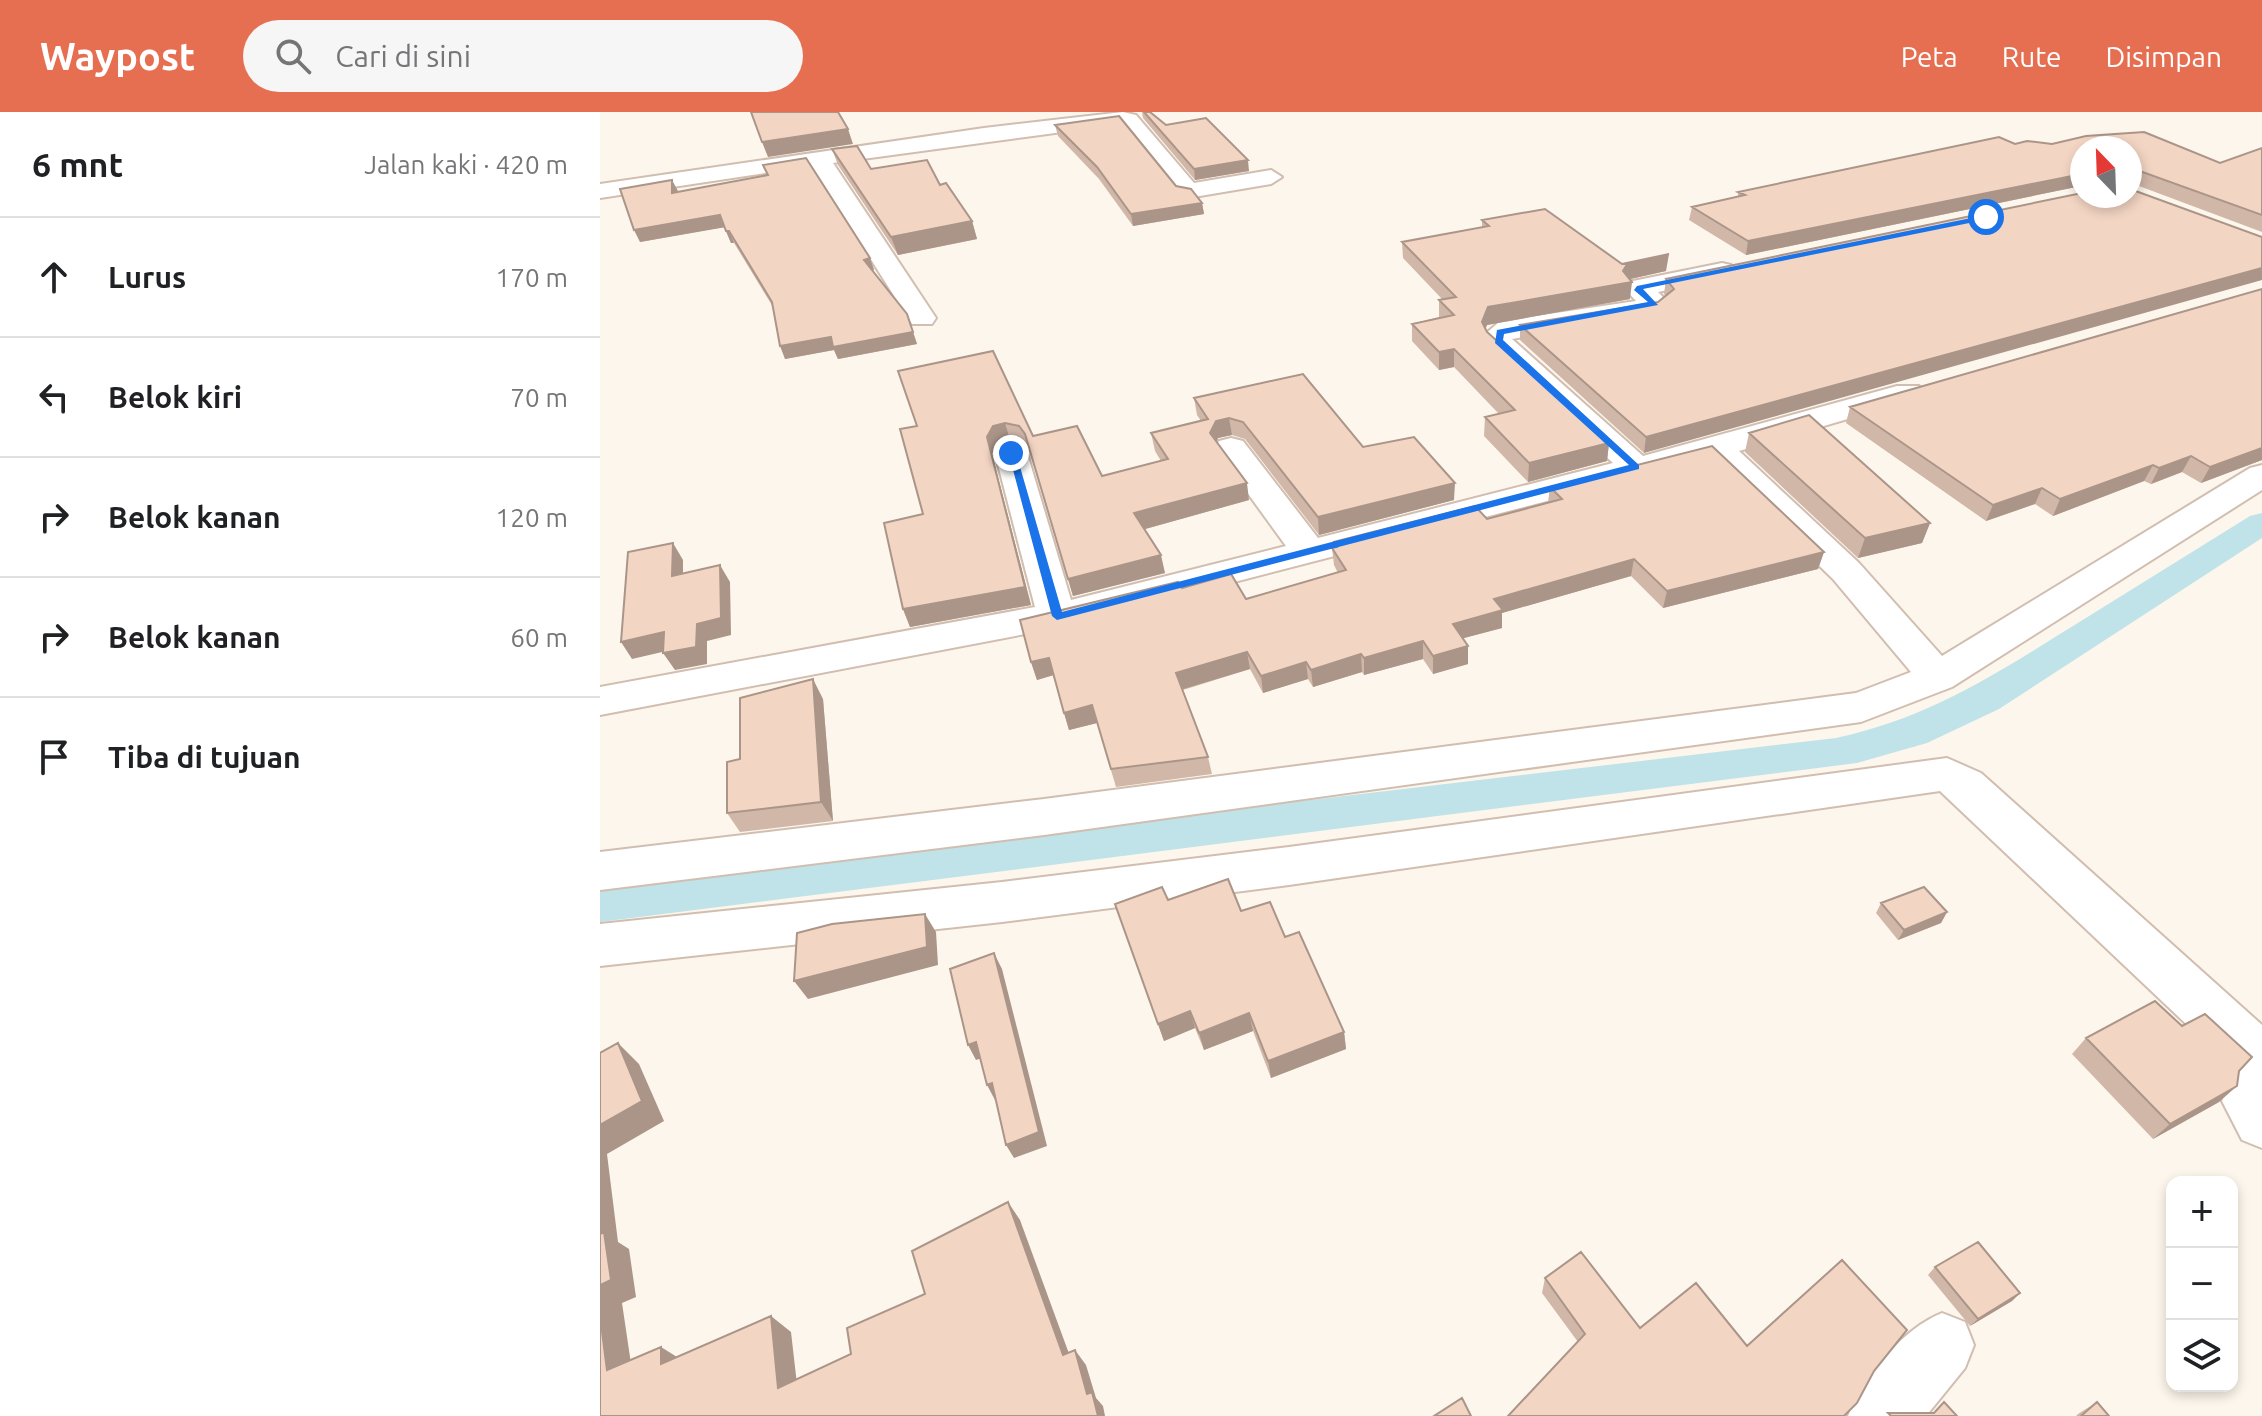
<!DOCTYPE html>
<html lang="id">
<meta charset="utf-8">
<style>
body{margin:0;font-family:Ubuntu,sans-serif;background:#f6f6f6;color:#202124}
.controls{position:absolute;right:24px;bottom:24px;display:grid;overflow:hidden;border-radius:16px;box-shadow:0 4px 12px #0003}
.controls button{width:72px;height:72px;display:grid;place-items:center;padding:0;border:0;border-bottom:2px solid #e0e0e0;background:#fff;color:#202124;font:40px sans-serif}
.compass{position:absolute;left:1470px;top:24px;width:72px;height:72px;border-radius:50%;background:#fff;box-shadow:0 4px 12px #0003;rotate:337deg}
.stop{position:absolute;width:24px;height:24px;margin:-18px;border:6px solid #1a73e8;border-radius:50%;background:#fff}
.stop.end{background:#1a73e8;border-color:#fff;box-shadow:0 2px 8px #0008}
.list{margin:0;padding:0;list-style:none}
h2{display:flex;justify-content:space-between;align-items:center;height:104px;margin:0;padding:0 32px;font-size:34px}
h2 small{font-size:26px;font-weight:400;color:#757577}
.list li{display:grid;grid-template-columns:52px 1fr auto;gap:24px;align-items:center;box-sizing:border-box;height:120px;padding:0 32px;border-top:2px solid #e0e0e0}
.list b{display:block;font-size:30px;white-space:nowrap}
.list em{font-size:26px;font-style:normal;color:#757577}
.icon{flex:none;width:44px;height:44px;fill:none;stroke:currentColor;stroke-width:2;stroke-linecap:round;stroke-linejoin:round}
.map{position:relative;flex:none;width:1662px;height:1304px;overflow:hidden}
header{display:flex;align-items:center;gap:48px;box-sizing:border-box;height:112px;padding:0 40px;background:#e76f51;color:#fff}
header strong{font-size:38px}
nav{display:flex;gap:44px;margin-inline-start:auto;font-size:28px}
.search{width:560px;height:72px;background:#f6f6f6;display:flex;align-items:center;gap:20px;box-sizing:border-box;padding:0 28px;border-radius:44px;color:#757577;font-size:30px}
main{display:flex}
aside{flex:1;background:#fff}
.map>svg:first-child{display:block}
</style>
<header>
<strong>Waypost</strong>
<div class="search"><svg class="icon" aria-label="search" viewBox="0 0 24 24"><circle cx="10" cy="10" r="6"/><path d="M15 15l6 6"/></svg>Cari di sini</div>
<nav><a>Peta</a><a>Rute</a><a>Disimpan</a></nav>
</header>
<main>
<aside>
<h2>6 mnt<small>Jalan kaki · 420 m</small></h2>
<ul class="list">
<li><svg class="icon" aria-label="ahead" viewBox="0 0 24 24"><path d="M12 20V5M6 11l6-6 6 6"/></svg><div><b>Lurus</b></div><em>170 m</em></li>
<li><svg class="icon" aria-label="left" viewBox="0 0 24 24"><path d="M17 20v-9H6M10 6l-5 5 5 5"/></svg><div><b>Belok kiri</b></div><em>70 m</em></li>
<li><svg class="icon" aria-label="right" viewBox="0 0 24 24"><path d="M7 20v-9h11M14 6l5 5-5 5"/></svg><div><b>Belok kanan</b></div><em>120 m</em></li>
<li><svg class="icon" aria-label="right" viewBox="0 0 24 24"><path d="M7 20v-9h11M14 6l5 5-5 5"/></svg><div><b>Belok kanan</b></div><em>60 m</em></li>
<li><svg class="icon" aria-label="arrive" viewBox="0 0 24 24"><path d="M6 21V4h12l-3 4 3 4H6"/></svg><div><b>Tiba di tujuan</b></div></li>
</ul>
</aside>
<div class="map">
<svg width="1662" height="1304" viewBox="0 0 1662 1304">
<rect width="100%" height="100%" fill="#fdf6ec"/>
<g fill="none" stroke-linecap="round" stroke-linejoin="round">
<path fill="#bfe3e8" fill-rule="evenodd" d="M1662,401V426L1399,597L1327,631L1257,651L0,810V772L1236,626C1328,606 1394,563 1473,514C1532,477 1591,441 1650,404Z"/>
<g stroke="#d1beb0" stroke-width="4">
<path id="minor" d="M523,0L536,3L594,71L671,58L682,65L671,72L588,86L580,84L522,12L233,51L336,206L332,212H312L308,206L212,54L0,86V72L384,16Z
M1122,151L1131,153L1135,159L1131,165L1058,180L1069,191L1060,201L912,227L1043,344L1297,274H1319L1323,280L1319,286L1139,339L1259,451L1342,544L1650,356L1662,353V378L1352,575L1261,610L444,723L0,778V740L444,687L1256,581L1311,560L1233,467L1109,347L457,516L0,603V575L435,495L395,341L399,334L411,331L423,334L427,341L471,488L686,434L615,336L619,329L631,326L643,329L718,426L1013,351L888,235L883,224L899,210L909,208L1036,189L1024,176L1028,170Z
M1347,646L1381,661L1662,913V1036L1642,1028L1622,989L1630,970L1639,962L1340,679L689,773L402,810L0,854V812L402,770L689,735Z
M1342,1201L1365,1210L1374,1233L1365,1256L1326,1304H1248C1265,1264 1302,1217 1342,1201Z"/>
</g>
<use href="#minor" fill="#fff" fill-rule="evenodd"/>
</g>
<path fill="#d1b7a8" d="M542,0H550L566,13L649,59L595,68L543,6Z
M455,13L576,74L602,91L604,102L533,114L499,67L458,24Z
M1415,32H1452L1620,51L1662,36V120L1531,71L1482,36V75L1481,74L1146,143L1089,108L1092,95L1138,85V80Z
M232,37L271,57L340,73L372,109L377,127L298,143L238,53Z
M78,80L270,146L274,158L272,159L307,202L317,232L238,247L234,238L185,247L173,195L134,131H131L124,115L40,130Z
M1482,81L1044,341L920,228V213L1058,190L1066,184L1064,182L1066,167Z
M882,108L1022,152L1066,159L1030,167V187L887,213L885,217L1009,331L1007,349L928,370L884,324L885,305L899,302L854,255L839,258L812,229V212L839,205V188L842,187L803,146L802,130L882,116Z
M1662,177V348L1601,371L1582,360L1551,372L1544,369L1453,404L1435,392L1386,409L1246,311L1250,295Z
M393,239L433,324L502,364L561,349L555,339L551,321L601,309L597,303L594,286L763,335L854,388L719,423L645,327L632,323L618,326L617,330L649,388L545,417L565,461L473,484L430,340L424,331L410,328L398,331L392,342L431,493L310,515L303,497L323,402L317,314Z
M1149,321L1330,411L1322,431L1258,446L1145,340Z
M950,375L1224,440L1218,457L1063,496L1031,464L902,501V516L863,526L868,552L833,562L823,547L764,563L762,560L713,575L708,567L663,581L650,557L583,578L608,645L612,662L516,675L497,611L469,618L453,563L437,568L431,550L582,476L646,487L738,461L734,453L732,436L734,435V430L887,407L948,391Z
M223,587L233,709L140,720L127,701L140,647Z
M568,788L641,799L685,825L744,920L746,937L671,966L653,919L604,938L595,916L564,929L515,792Z
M1281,791L1347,800L1341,811L1298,828L1276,801Z
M1582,914L1639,959L1619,990L1553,1027L1472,942L1486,926Z
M1335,1155L1420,1181L1412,1189L1370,1214L1328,1163Z
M945,1166L1040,1216L1147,1234L1307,1218L908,1304L978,1230L942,1181Z
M1497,1290L1509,1304H1476L1478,1302Z"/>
<path fill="#aa9588" d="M248,17L253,32L168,45L162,30Z
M648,48L649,59L595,68L594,57Z
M1482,62L1481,74L1146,143L1148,129Z
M72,68L78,79L72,81Z
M602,91L604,102L533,114L531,102Z
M120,103L126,115L40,130L34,118Z
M372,109L377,127L298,143L291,125Z
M126,119H129L134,131H131Z
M1069,142L1066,159L1026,168L1032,170L1030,187L887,213L881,228L882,210L888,195L1023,159L1028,151Z
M270,146L274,158L268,160L264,148Z
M1662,156V168L1044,341L1046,325Z
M313,220L317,232L238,247L234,238L185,247L180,234L231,225Z
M854,237V255L839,258V240Z
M629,306L632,323L618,326L613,338L610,321L616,309Z
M405,311L410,328L398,331L392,342L431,493L310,515L303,497L387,325L393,314Z
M1009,331L1007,349L928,370L929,351Z
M1662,336V348L1601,371L1610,355Z
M1591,344L1582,360L1551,372L1559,356Z
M1553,353L1544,369L1453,404L1460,387Z
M647,371L649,388L538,419L534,401Z
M855,371L854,388L719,423L718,405Z
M1442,376L1435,392L1386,409L1393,393Z
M1330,411L1322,431L1258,446L1265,426Z
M73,431L83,448V481L72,464Z
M1224,440L1218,457L1063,496L1067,479Z
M561,443L565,461L473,484L468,467Z
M1034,447L1031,464L902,501V516L853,529V512L894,487Z
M120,453L130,470L131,523L107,529V552L75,558L63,541L97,512Z
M64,520L75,537L32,547L21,530Z
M823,529V547L764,563V546Z
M868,534V552L833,562V544Z
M647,540L650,557L580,578L576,561Z
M761,542L762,560L713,575L711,558Z
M449,546L454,563L437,568L431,550Z
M706,550L708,567L663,581L661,564Z
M213,567L223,587L233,709L221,690Z
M492,593L497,611L469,618L464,601Z
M1347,800L1341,811L1298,828L1304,818Z
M325,802L336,820L338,853L208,887L194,869Z
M394,841L402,857L447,1034L414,1046L406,1033Z
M590,899L595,916L564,929L558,912Z
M649,901L653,919L604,938L599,921Z
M744,920L746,937L671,966L668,949Z
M376,930L385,945L376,948L368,933Z
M18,931L39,952L64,1009L7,1042L18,1130L29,1137L36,1185L22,1191L34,1272L7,1258L0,1204V1013Z
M392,971L401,985L395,988L387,973Z
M1637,974L1619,990L1553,1027L1570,1012Z
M408,1090L420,1108L475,1258L463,1243Z
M1420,1181L1412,1189L1370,1214L1378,1207Z
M171,1204L191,1220L199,1290L178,1276Z
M61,1235L85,1250L61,1252Z
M475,1238L486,1253L496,1286L503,1294L505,1304H498L487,1282Z"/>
<path fill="#f3d5c3" stroke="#aa9588" stroke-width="2" d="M151,0H238L248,17L162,30Z
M544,0H550L566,13L606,6L648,48L594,57Z
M519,4L576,74L591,77L602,91L531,102L497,55L455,13Z
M1544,20L1620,51L1662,36V103L1537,58L1533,68L1530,69V36H1482V62L1148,129L1092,95L1145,83L1138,80L1399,25L1415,32L1427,29L1452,32L1486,24Z
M257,34L271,57L327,48L340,73L346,71L372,109L291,125L232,37Z
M206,46L270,146L264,148L307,202L313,220L233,235L231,225L180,234L172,190L129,119H126L120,103L34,118L20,77L72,68V81L168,63L163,53Z
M1530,77L1662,125V156L1046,325L920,213L1058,190L1074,177L1066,167L1482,81V84H1530Z
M945,97L1022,152L1069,142L1028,151L1023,159L1032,170L888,195L882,210L887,220L1009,331L929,351L885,305L915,298L854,237L839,240L812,212L854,203L839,188L856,185L802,130L889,114L882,108Z
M1662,177V336L1610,355L1591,344L1559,356L1553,353L1460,387L1442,376L1393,393L1250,295Z
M393,239L433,324L477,314L502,364L568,347L551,321L608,307L594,286L703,262L763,335L814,325L855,371L718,405L643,310L629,306L616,309L610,321L647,371L534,401L561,443L468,467L425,322L419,314L405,311L393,314L387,325L425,475L303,497L284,411L323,402L300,317L317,314L298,259Z
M1209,303L1330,411L1265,426L1149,321Z
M1112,334L1224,440L1067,479L1034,447L894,487L903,498L853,512L868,534L833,544L823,529L764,546L761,542L711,558L706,550L661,564L647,540L576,561L608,645L511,657L492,593L464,601L449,546L431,550L420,508L578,470L582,476L631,462L646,487L746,458L732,436L737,435L734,430L875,394L887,407L962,387L950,375Z
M73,431L72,464L120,453L121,506L97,512L96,535L63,541L64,520L21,530L28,440Z
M213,567L221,690L127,701V650L140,647V586Z
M628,767L641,799L670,790L685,825L699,820L744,920L668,949L649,901L599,921L590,899L558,912L515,792L562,775L568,788Z
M1324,775L1347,800L1304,818L1281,791Z
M325,802L327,835L194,869L197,821L232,812Z
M394,841L439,1020L406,1033L392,971L387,973L376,930L368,933L350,857Z
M1555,889L1582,914L1605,902L1652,945L1639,959L1637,974L1570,1012L1486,926Z
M18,931L42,989L0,1013V941Z
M408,1090L463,1243L475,1238L487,1282L492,1280L498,1304H0V1204L7,1258L61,1235V1252L171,1204L178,1276L251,1242L247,1216L325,1182L312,1139Z
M4,1120L11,1168L0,1173V1122Z
M1378,1130L1420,1181L1378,1207L1335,1155Z
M981,1140L1040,1216L1096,1171L1147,1234L1242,1148L1307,1218L1274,1259L1257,1291L1244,1304H908L985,1222L945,1166Z
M862,1286L871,1304H834Z
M1344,1290L1357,1304H1291L1288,1301H1334Z
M1497,1290L1509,1304H1481Z"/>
<path fill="#1a73e8" d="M1386,103L1389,107L1043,177L1058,193L904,222L903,228L1039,353V357L457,508L452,504L408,339L416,341L462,500L1029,353L895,231L897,218L1048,190L1034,178L1037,174Z"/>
</svg>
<div class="controls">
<button>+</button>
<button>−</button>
<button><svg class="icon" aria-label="layers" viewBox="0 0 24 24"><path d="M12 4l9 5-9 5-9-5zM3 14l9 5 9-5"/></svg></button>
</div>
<svg class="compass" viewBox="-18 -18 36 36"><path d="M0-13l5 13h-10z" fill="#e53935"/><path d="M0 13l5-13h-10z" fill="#757577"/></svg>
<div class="stop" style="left:1386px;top:105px"></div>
<div class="stop end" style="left:411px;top:341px"></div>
</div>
</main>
